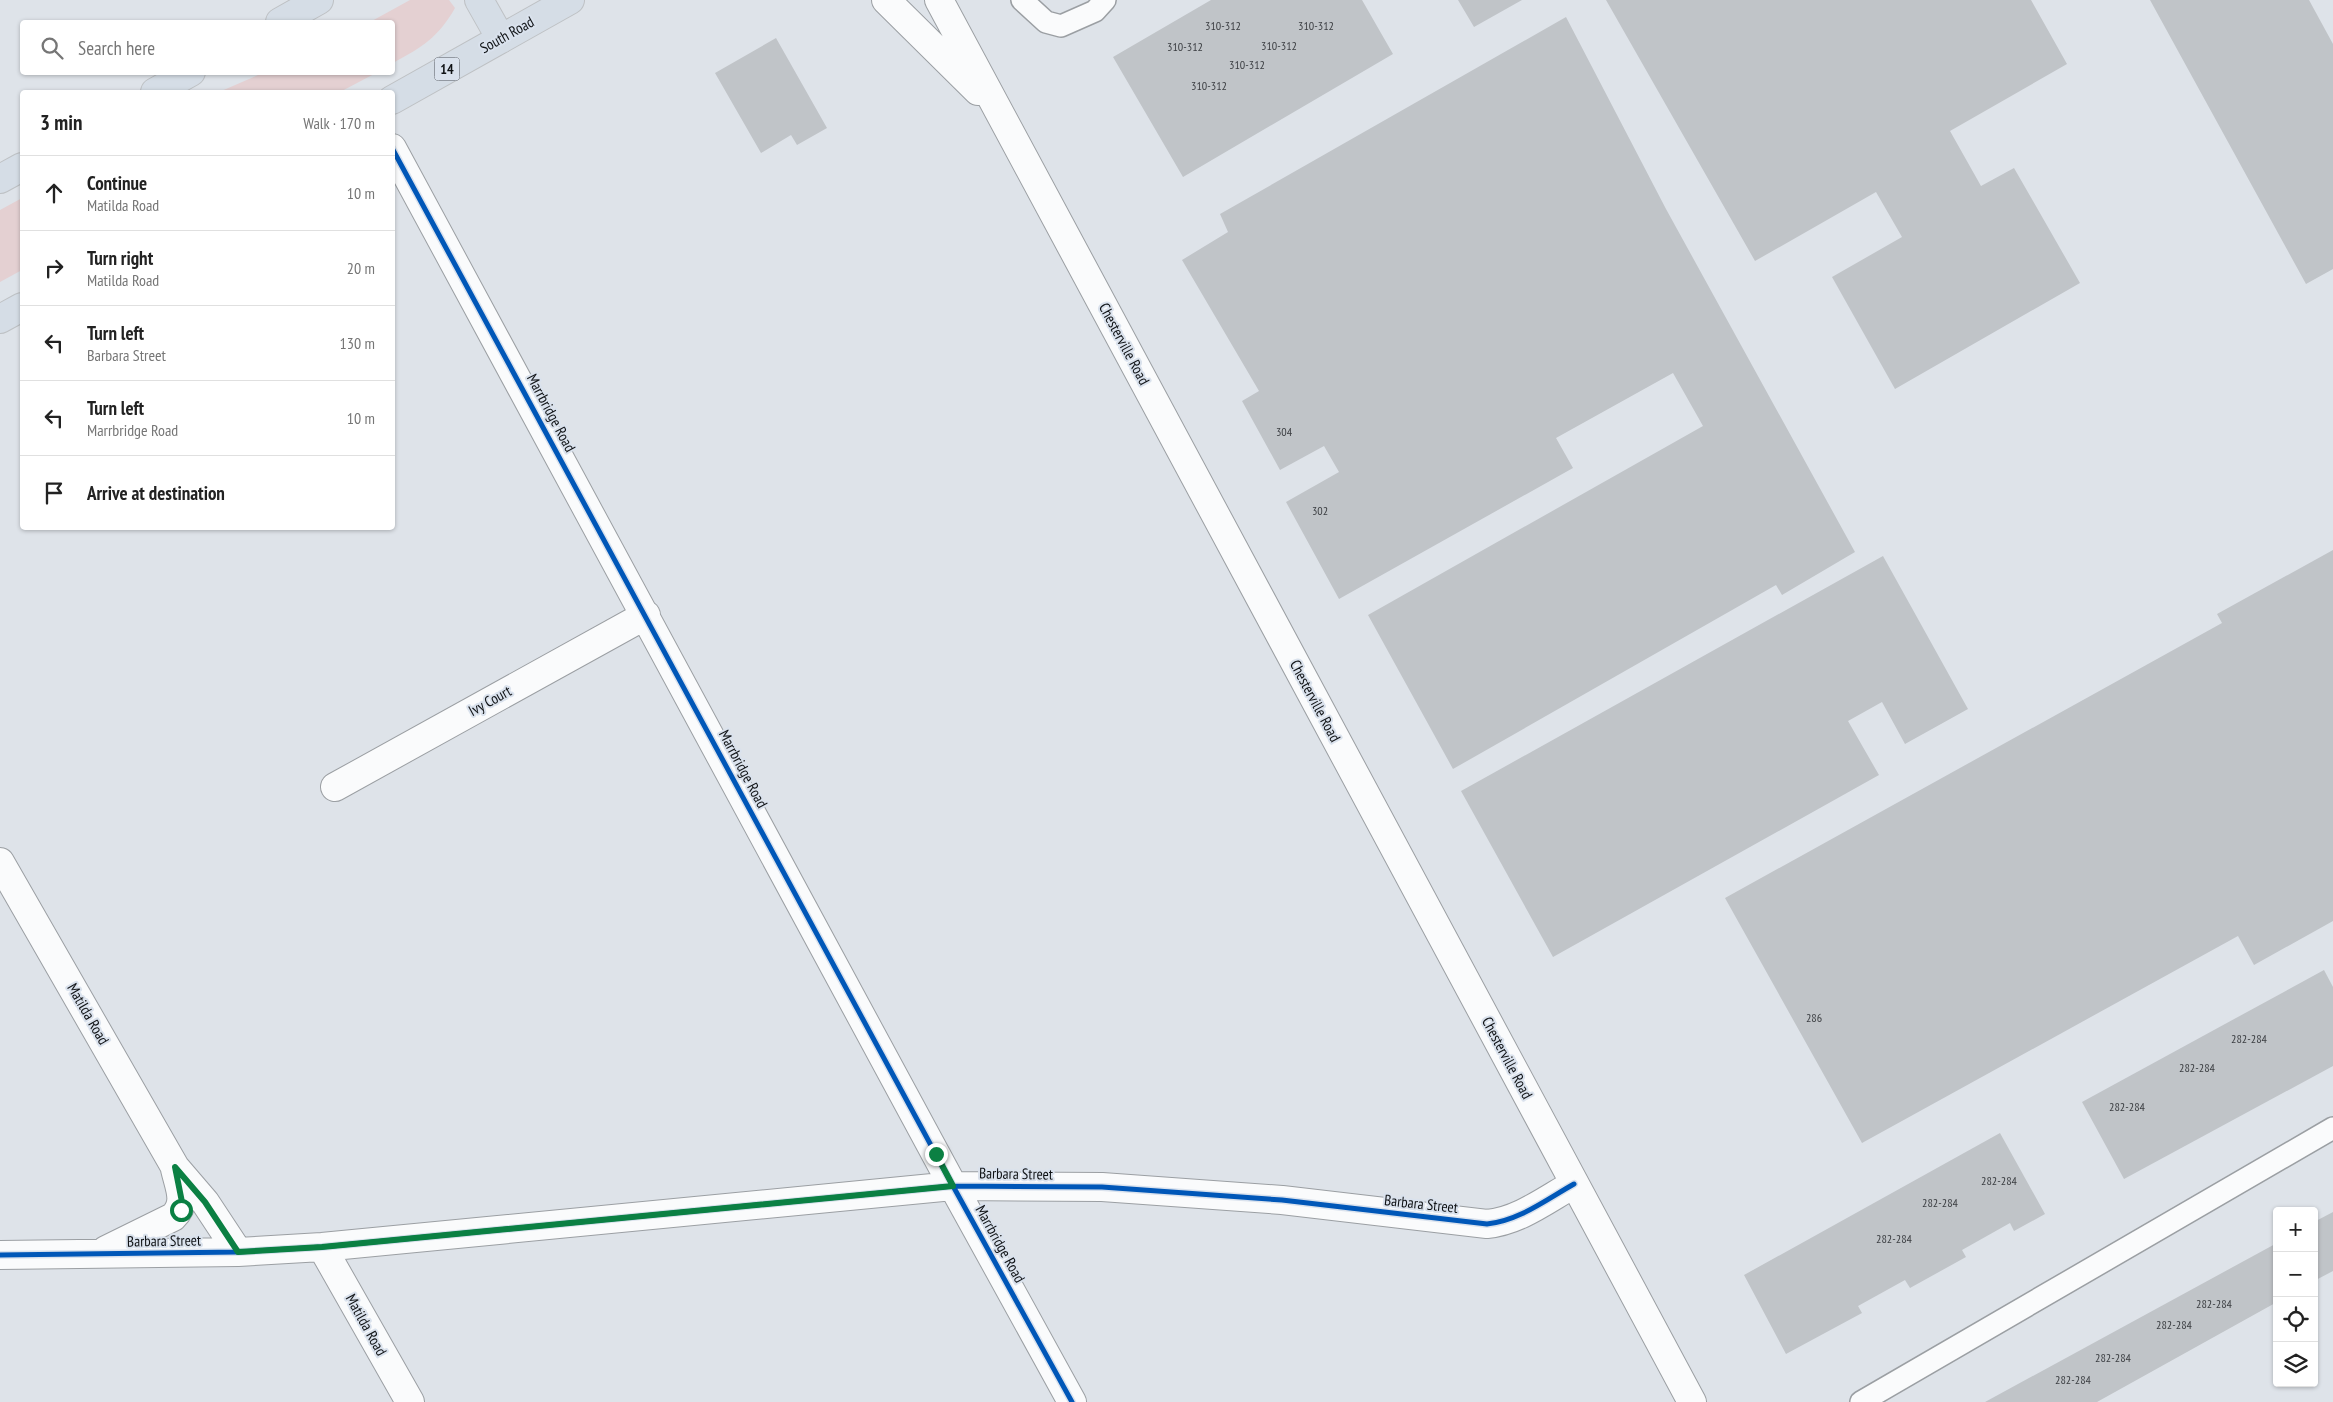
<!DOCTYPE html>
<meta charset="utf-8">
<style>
body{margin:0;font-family:"PT Sans Narrow",sans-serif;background:#f2f2f2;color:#222}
.controls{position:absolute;right:15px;bottom:15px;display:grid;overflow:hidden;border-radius:5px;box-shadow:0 1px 4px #0004}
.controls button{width:45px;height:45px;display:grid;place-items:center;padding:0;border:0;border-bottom:1px solid #e0e0e0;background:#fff;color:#222;font:25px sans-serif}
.stop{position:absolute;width:15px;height:15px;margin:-11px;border:4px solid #0b8043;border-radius:50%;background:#fff}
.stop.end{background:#0b8043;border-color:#fff;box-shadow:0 1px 5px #0008}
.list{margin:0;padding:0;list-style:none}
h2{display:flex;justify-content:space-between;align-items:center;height:65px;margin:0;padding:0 20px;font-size:21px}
h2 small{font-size:16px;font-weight:400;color:#767676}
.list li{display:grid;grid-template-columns:32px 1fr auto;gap:15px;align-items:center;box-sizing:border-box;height:75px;padding:0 20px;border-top:1px solid #e0e0e0}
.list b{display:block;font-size:19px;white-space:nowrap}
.list p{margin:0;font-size:16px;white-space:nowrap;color:#767676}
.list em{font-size:16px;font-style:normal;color:#767676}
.icon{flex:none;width:28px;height:28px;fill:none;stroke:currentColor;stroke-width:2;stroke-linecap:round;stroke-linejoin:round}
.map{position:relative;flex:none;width:2333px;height:1402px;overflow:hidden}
.search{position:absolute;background:#fff;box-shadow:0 1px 4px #0004;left:20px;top:20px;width:375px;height:55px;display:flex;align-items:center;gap:12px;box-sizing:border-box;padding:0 18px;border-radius:5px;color:#767676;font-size:19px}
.panel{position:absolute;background:#fff;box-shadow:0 1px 4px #0004;left:20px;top:90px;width:375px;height:440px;border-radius:5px}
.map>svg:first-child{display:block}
</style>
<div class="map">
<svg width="2333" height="1402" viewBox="0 0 2333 1402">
<rect width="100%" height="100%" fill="#dee3e9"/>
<path fill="#e4d0d2" d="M410,0H449L455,8C438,38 422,47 393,63L392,22H370Z
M265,72H376V73L340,92H219Z
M22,198V270L0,282V210Z"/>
<path fill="#c0c4c8" d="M1211,0H1362L1393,54L1183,177L1113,57Z
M1458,0H1522L1474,27Z
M1606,0H2031L2067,64L1950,131L1981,186L2014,168L2080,283L1895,389L1832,277L1902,237L1876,192L1755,261Z
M2150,0H2309L2333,44V269L2306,284Z
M1566,17L1666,209L1855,552L1782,595L1776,585L1453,769L1368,615L1703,426L1673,373L1556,438L1573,468L1339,599L1286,502L1339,472L1324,446L1280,470L1242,401L1259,391L1182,260L1228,232L1220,214Z
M776,38L827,128L797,145L791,135L761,153L715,73Z
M2333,550V921L2254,965L2238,936L1862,1143L1725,898L2222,623L2217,614Z
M1883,556L1968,709L1905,744L1882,702L1848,721L1879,775L1553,957L1461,791Z
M2324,970L2333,987V1066L2124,1179L2082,1102Z
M2000,1133L2045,1214L2014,1231L2010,1223L1962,1250L1966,1257L1910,1288L1905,1280L1858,1306L1862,1313L1786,1354L1744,1275Z
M2333,1212V1271L2314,1281V1222Z
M2277,1243V1302L2097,1402H1985Z"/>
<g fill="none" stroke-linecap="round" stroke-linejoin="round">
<g stroke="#9b9fa3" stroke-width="24">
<path id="lane" d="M1022,0L1046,22L1061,26L1095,11L1105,0
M1861,1402L2333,1128"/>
</g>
<g stroke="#9b9fa3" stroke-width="30">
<path id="street" d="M392,148L953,1186L1072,1402
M335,787L646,615
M0,862L175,1167L205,1202L238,1252
M322,1247L410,1402
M106,1250L173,1217C188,1203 179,1187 175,1169
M0,1255L238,1252L322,1247L953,1186L1102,1187L1282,1200L1487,1224C1519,1221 1547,1199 1574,1184"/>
</g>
<g stroke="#9b9fa3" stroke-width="30">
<path id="secondary" d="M886,0L978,91
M939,0L1692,1402"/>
</g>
<g stroke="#bec1c4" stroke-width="30">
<path id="highway" d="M479,0L501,39
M280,22L319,0
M155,92L191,72
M392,100L570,0
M0,179L22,167
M0,319L22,307"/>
</g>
<use href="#lane" stroke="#fafbfc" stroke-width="21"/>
<use href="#street" stroke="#fafbfc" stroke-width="28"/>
<use href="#secondary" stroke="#fafbfc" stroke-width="28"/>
<use href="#highway" stroke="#d5dde6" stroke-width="28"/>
<g stroke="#dae2ed" stroke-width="8">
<path id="cycleway" d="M392,148L953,1186L1072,1402
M0,1255L238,1252L322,1247L953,1186L1102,1187L1282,1200L1487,1224C1519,1221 1547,1199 1574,1184"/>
</g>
<use href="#cycleway" stroke="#0057b8" stroke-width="5"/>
</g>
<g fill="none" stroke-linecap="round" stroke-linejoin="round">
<path stroke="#0b8043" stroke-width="6" d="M181,1210L182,1202L175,1167L205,1202L238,1252L322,1247L953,1186L936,1154"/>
</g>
<g text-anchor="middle" stroke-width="4" stroke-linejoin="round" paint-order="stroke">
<g font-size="12" fill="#3b3e42">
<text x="1223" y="30">310-312</text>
<text x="1316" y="30">310-312</text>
<text x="1279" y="50">310-312</text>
<text x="1185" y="51">310-312</text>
<text x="1247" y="69">310-312</text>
<text x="1209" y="90">310-312</text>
<text x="1284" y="436">304</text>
<text x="1320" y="515">302</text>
<text x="1814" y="1022">286</text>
<text x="2249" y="1043">282-284</text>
<text x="2197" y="1072">282-284</text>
<text x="2127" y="1111">282-284</text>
<text x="1999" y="1185">282-284</text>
<text x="1940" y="1207">282-284</text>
<text x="1894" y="1243">282-284</text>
<text x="2214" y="1308">282-284</text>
<text x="2174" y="1329">282-284</text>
<text x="2113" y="1362">282-284</text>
<text x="2073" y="1384">282-284</text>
</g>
<rect fill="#dae2ed" stroke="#4c5056" stroke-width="1" x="434.5" y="57.5" width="25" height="23" rx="4"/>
<g font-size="14" font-weight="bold" fill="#0f1215">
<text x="447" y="74">14</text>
</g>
<g font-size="15" fill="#0f1215" stroke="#dae2ed">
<text transform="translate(507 35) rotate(-29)" y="5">South Road</text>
<text transform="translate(1124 344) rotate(62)" y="5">Chesterville Road</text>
<text transform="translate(551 413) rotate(62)" y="5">Marrbridge Road</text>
<text transform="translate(490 701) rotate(-29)" y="5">Ivy Court</text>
<text transform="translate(1315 701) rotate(62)" y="5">Chesterville Road</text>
<text transform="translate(743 769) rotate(62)" y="5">Marrbridge Road</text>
<text transform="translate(88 1014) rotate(60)" y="5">Matilda Road</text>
<text transform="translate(1507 1058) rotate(62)" y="5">Chesterville Road</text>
<text transform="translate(1016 1174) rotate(1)" y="5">Barbara Street</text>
<text transform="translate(1421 1204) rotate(6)" y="5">Barbara Street</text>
<text transform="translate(164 1241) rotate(-1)" y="5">Barbara Street</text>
<text transform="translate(1000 1244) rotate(61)" y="5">Marrbridge Road</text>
<text transform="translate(366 1325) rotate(61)" y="5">Matilda Road</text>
</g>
</g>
</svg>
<div class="controls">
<button>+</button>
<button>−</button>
<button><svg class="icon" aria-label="locate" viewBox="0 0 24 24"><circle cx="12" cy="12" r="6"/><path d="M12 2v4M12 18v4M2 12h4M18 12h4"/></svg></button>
<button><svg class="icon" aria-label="layers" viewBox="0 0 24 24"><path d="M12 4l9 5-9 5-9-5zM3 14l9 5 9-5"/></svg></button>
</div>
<div class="stop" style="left:181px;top:1210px"></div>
<div class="stop end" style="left:936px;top:1154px"></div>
<div class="search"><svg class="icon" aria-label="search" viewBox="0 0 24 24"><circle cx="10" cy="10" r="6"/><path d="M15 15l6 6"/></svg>Search here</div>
<section class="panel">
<h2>3 min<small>Walk · 170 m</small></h2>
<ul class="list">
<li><svg class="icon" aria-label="ahead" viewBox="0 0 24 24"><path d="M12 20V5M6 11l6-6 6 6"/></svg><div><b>Continue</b><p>Matilda Road</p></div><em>10 m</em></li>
<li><svg class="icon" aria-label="right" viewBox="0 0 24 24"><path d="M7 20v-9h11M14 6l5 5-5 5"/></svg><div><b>Turn right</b><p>Matilda Road</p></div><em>20 m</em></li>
<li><svg class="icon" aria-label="left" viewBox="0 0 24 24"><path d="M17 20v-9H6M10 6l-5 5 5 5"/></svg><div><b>Turn left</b><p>Barbara Street</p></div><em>130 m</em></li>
<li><svg class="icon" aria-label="left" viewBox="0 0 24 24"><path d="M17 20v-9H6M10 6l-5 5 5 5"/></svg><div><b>Turn left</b><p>Marrbridge Road</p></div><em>10 m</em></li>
<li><svg class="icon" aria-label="arrive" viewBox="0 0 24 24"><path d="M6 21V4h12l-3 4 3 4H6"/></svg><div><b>Arrive at destination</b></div></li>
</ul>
</section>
</div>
